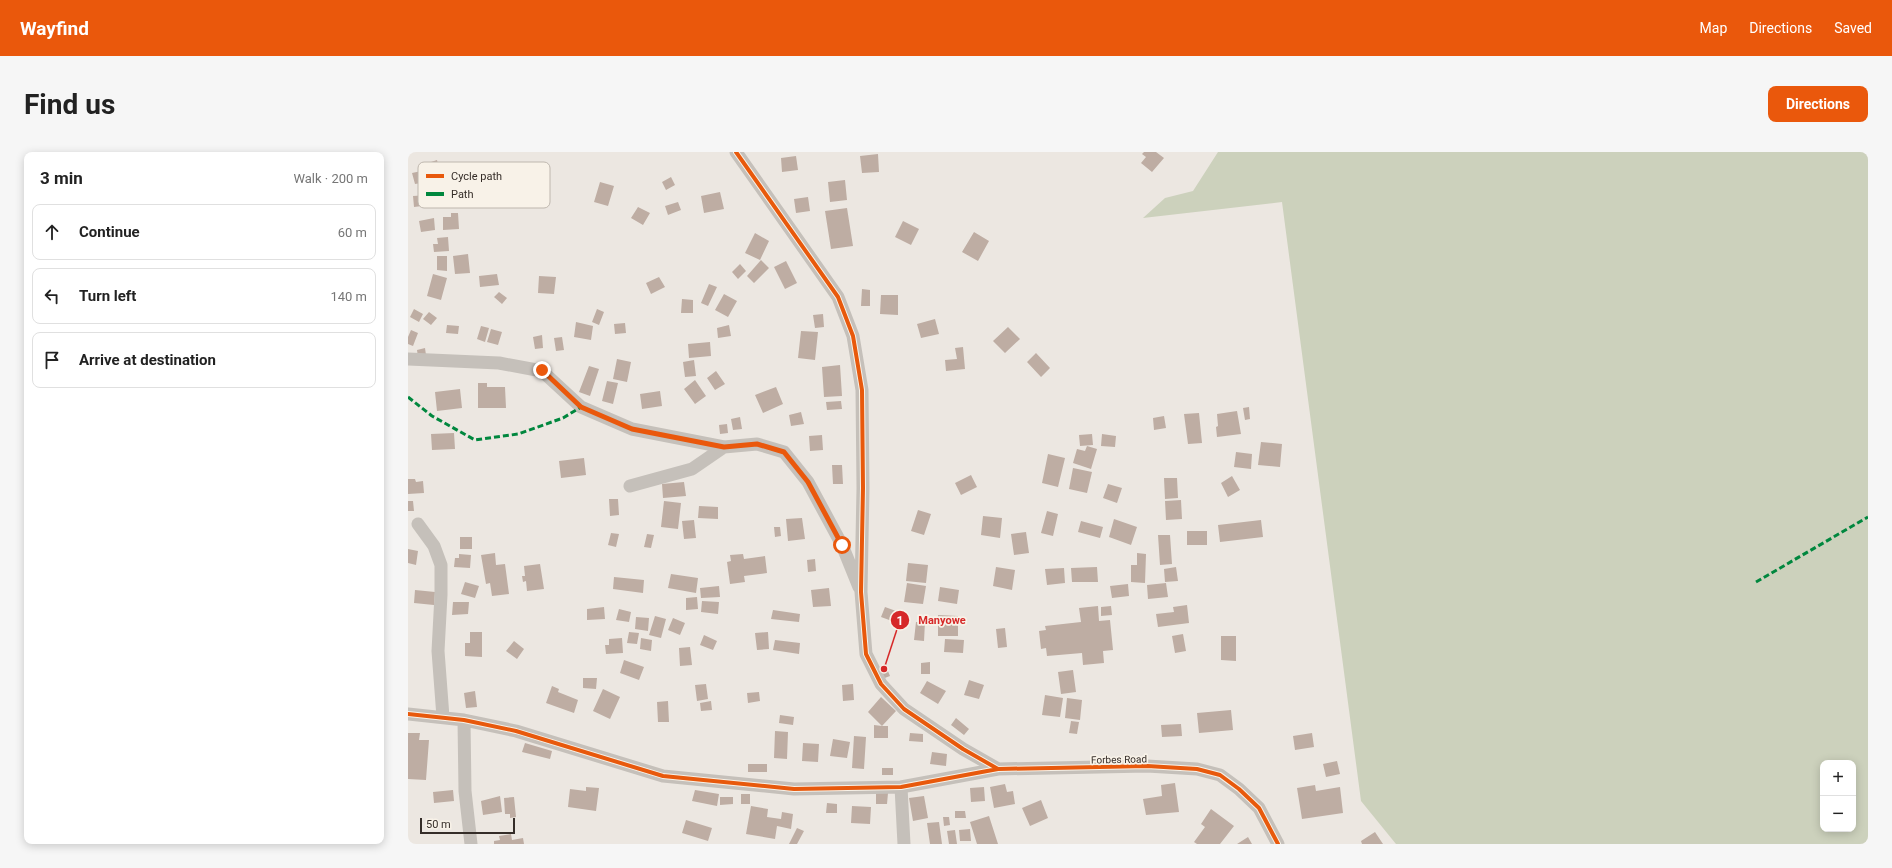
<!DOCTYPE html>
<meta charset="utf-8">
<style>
body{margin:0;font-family:Roboto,sans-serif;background:#f6f6f6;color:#222}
.controls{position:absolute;right:12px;bottom:12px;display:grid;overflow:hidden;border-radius:8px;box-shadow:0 2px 10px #0003}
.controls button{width:36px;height:36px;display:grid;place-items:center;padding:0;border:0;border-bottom:1px solid #e0e0e0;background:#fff;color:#222;font:20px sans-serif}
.scale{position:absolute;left:12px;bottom:10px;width:95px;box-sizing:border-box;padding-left:4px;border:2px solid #352d28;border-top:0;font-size:11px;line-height:14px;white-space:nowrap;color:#352d28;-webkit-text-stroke:3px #f8f2e8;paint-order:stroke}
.stop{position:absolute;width:12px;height:12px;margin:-9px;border:3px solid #ea580c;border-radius:50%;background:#fff}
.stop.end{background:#ea580c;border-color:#fff;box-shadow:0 1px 4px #0008}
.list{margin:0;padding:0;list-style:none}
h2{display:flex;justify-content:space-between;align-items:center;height:52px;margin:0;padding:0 16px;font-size:17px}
h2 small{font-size:13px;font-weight:400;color:#767676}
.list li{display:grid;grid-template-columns:26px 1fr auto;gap:12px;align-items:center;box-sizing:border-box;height:56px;margin:0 8px 8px;padding:0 8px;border:1px solid #e0e0e0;border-radius:8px}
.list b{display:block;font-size:15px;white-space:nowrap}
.list em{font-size:13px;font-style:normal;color:#767676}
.icon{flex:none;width:22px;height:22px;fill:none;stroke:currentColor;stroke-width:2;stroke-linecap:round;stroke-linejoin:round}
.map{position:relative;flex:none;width:1460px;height:692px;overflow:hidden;border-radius:8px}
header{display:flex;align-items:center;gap:24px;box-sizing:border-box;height:56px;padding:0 20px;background:#ea580c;color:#fff}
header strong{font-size:19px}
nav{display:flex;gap:22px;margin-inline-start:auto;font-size:14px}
.intro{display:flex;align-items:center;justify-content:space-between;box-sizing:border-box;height:96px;padding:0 24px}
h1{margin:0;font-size:28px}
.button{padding:10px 18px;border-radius:8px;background:#ea580c;color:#fff;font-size:14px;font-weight:700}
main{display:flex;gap:24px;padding:0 24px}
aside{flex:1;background:#fff;border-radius:8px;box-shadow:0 2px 10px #0003}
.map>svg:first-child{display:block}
</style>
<header>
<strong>Wayfind</strong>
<nav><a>Map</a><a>Directions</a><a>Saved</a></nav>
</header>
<div class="intro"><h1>Find us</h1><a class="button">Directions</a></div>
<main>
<aside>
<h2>3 min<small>Walk · 200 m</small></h2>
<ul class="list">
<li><svg class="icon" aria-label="ahead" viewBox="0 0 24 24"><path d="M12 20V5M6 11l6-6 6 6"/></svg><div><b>Continue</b></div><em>60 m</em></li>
<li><svg class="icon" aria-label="left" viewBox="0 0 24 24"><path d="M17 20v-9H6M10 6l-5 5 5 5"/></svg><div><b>Turn left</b></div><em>140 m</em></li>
<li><svg class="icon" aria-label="arrive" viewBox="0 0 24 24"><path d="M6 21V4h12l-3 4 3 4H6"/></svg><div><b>Arrive at destination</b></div></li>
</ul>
</aside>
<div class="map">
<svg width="1460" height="692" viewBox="0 0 1460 692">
<rect width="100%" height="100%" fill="#ece7e1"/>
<path fill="#ccd1bc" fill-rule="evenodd" d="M810,0H1460V692H988L953,649L874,50L735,66L757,46L785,39ZM1415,611H1445V677H1415Z"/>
<path fill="#beada3" d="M736,0H748L756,6L744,20L733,11L738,5L734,2Z
M470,2L471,20L454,21L452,4Z
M388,4L390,18L374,20L373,6Z
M29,8L34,29L25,32L20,11Z
M18,18L20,30L7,32L4,21Z
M263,25L267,33L258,38L254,30Z
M437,28L439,48L422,50L420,30Z
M192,30L206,34L200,54L186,50Z
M312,40L316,57L296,61L293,44Z
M21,43L22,53L6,55L5,44Z
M400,45L402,59L388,61L386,47Z
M270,50L273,58L260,63L257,54Z
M230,55L242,61L235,73L223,66Z
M439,56L445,94L423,97L417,59Z
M43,61H50L51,77L35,78V65H43Z
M26,66L27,78L13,80L11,69Z
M495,69L511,77L503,93L487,85Z
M566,80L581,89L570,109L554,100Z
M347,81L361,89L352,108L337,101Z
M40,85L41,99L26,100L25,92H30L29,86Z
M60,102L62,121L47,122L45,104Z
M29,104H39V119L29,118Z
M353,108L361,116L346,131L339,124Z
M378,109L389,131L377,137L366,115Z
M332,112L338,119L330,127L324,120Z
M25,122L39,126L33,148L19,144Z
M89,122L91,133L72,135L71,124Z
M131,124L148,125L146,142L130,141Z
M251,125L257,135L243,142L238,131Z
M301,132L309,135L300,154L293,151Z
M454,137L462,138V154H453Z
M91,140L99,146L94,152L86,145Z
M316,142L329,149L320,165L307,158Z
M473,143H490V163L472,162Z
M274,147L285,148V161H273Z
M6,157L15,162L11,170L2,165Z
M189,157L196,160L191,173L184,170Z
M21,160L29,166L23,173L15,167Z
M415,162L416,175L407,176L405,163Z
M527,167L531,182L513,186L509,172Z
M168,170L185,174L183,188L166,185Z
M217,171L218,181L207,182L206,172Z
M39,173L51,174L50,182L38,181Z
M321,173L323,184L310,186L309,176Z
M73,174L81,176L77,190L69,187Z
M600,175L612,187L597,201L585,189Z
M83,177L94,180L90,193L79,190Z
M3,178L10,181L5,194L0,192V185Z
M393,179L410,180L407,208L390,206Z
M134,183L135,196L127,197L125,185Z
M154,185L156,198L148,199L146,186Z
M302,190L303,204L281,206L280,192Z
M555,195L557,217L538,219L537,208L549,207L547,196Z
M17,196L18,203L10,205L9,198Z
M628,201L642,216L633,225L619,210Z
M209,207L223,210L219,230L205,227Z
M286,208L288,224L277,225L275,210Z
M432,213L434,244L416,245L414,215Z
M181,214L191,217L182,244L171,240Z
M308,219L317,232L307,238L299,226Z
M287,228L298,244L287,252L276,237Z
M199,229L210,231L205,252L194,249Z
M70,231H79V235H97L98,256H70Z
M368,235L375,252L355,261L347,243Z
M52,237L54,256L29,259L27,240Z
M252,239L254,254L234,257L232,242Z
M433,249L434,257L419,258L418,250Z
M841,255L842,267L837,268L835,256Z
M829,259L833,282L809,285L808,275L810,274L809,262Z
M393,260L396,272L383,274L381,263Z
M791,261L794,291L780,292L776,262Z
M756,264L758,276L746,278L745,266Z
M332,265L334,277L325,278L323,267Z
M319,272L320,281L312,282L311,273Z
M46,281L47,297L24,298L23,282Z
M684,282L685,293L672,294L671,283Z
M694,282L708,284L707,295L693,294Z
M414,283L415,298L402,299L401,284Z
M853,290L874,292L872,315L850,313Z
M679,294L689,297L683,317L665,311L669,297L677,299Z
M828,300L844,302L843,317L826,315Z
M640,302L657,306L650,335L634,331Z
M176,306L178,323L153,326L151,309Z
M424,313H434L435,332H425Z
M665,316L684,320L679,341L661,337Z
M563,323L569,335L553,343L547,331Z
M824,324L832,338L820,345L813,331Z
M756,326H769L770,346L757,347Z
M0,327H7L8,330L15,329L16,341L0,342Z
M276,330L278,344L255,346L254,332Z
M700,332L714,336L709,351L695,346Z
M201,347H210L211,363L202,364Z
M773,348L774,367L758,368L757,349Z
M0,349H5L6,359H0Z
M256,349L273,351L270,377L253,375Z
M291,354L310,355V367L290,366Z
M510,358L523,362L516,383L503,379Z
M639,359L650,362L645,384L633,381Z
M575,364L594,366L592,386L573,383Z
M394,366L397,387L380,389L378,367Z
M706,367L729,375L723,393L701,385Z
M286,368L288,386L276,387L274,369Z
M853,368L855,385L812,390L810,373Z
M673,369L695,375L692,386L670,380Z
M366,375H372L373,384L367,385Z
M779,379H799V393H779Z
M618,380L621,401L606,403L603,382Z
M203,381L211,382L208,395L200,393Z
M239,382L246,383L243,396L236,395Z
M750,383H762L764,412L752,413Z
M52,385H64V397H52Z
M0,397L10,399L8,413L0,411Z
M87,401L88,413L97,412L101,442L84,444L82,431L78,432L73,403Z
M729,401L738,402L737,431L723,430V413H729Z
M51,402L63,403L62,416L46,415L47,406H51Z
M335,402L336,407L357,404L359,421L336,424L337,430L322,432L319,410L323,409L322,403Z
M407,407L408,419L400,420L399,408Z
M500,411L520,413L518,431L498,429Z
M132,412L136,437L119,439L118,429L115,430L114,424H117L116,414Z
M588,415L607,418L604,438L585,434Z
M689,415L690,430H664L663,416Z
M768,415L770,429L757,430L756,417Z
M656,416L657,431L639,433L637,417Z
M263,422L290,426L288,441L260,436Z
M206,425L236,428L235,441L205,437Z
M57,430L71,434L67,446L53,442Z
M499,431L518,434L515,452L496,450Z
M758,431L760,445L740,447L739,433Z
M720,432L721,444L704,446L702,434Z
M311,434L312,445L293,446L292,436Z
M532,435L551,438L549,452L530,449Z
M421,436L423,454L405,455L403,438Z
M7,438L27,440L26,453L6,451Z
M289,445L290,457L278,458V446Z
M294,449L311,450L310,462L293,460Z
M45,450H61L60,462L44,463Z
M779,453L781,471L750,475L748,462L766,460L765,455Z
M690,454L691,469L702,468L705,498L695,499L696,511L675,513L674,501L639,504L638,496L633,497L631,479L638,478L637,474L673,470L671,456Z
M703,454L704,463L693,464V455Z
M196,455L197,467L179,468V457Z
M477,455L488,459L484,469L473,465Z
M211,457L223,460L221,470L208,468Z
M365,458L392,462L391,470L363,467Z
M530,463L550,464V484H530Z
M247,464L258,467L253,486L241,483Z
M228,465L241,466L240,479L227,477Z
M265,466L277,471L272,483L260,478Z
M508,470H517L516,489L506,488Z
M597,476L599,495L590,496L588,477Z
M62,480H74V505L57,504V491H62Z
M221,480L231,481L229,492L219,491Z
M360,480L361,497L349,498L347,481Z
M775,482L778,499L767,501L764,484Z
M296,483L309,489L305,498L292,493Z
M813,484H828V509L813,508Z
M214,486L215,501L198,502L197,493H201V487Z
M233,486L244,488L243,499L232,497Z
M537,487L556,488L555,501L536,500Z
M367,488L392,491L391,502L365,498Z
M106,489L116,497L109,507L98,499Z
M282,495L284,513L272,514L271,496Z
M216,508L236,515L231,528L212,521Z
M522,510V522H513V511Z
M477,512L482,524L474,527L470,516Z
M665,518L668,540L653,542L650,520Z
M175,526H189L188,537L175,536Z
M561,528L576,533L571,547L556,543Z
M519,529L538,539L530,552L512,541Z
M298,532L300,547L289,549L287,533Z
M445,532L446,548L435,549L434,533Z
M144,534L151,537L150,540L170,548L166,561L138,551Z
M195,537L212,545L202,567L185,559Z
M67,539L69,555L58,556L56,541Z
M351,540L352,549L340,551L339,541Z
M637,543L655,546L652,565L634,563Z
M473,545L488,559L474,574H480V586H466V573L474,574L460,560Z
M659,546L674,548L672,568L657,566Z
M260,549L261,570H250L249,550Z
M303,549L304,558L293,559L292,551Z
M823,558L825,578L791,581L789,561Z
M372,563L386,565L385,573L371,571Z
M548,566L561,577L556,583L543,573Z
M663,569L671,570L669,582L661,581Z
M773,572L774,584L754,585L753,573Z
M367,579L380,580L379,607L366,606Z
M0,581H12L11,588H21L18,628L0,627Z
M502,581L515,582V590L501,589Z
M904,581L906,595L887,598L885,584Z
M446,584L458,585L456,617L444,616Z
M425,587L442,590L439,606L422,604Z
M117,591L144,599L142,607L114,600Z
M395,591L411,592L410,610L394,609Z
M524,600L539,602L538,614L522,612Z
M929,609L932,622L918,625L915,612Z
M340,612H359V620H340Z
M474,616H485V623H474Z
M767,631L771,660L738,663L735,647L754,644L753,633Z
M597,632L599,640L605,639L607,652L586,656L582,635Z
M907,633L908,639L932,635L935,661L894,667L889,636Z
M178,635L191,636L188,659L160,655L162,637L178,639Z
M576,635L577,649L563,650L562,636Z
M45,638L46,649L26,651L25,640Z
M287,638L311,642L309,654L284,649Z
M468,640L480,641L479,652H468Z
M333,642H342V652H333Z
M92,644L94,660L75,663L73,649Z
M516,644L520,666L505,669L501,646Z
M106,645L108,665L102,666V662H97L96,646Z
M312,645H325V652L312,653Z
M633,648L640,666L622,674L614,656Z
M419,651L429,652V661H418Z
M343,654L360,657L359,665L373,667L374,660L385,662L383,677L369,674L367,687L338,682Z
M444,654L463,655L462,672L443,671Z
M803,657L826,674L812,692H789L786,690L797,675L793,672Z
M547,659H557L558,666H547Z
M581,664L590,692H569L562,670Z
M535,665H541L542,673L536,674Z
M278,668L304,676L300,689L274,681Z
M531,670L534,692H522L519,671Z
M389,676L396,679L389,692H381Z
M562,677L563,689H552L551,678Z
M547,678L549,692H541L539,679Z
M967,680L975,692H954L953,689Z
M103,682L104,688L115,686L116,692H86V689L92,688L91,684Z
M840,685L844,692H829Z"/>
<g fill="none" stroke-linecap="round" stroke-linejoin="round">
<path stroke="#c5c0ba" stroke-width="13" d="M328,0L430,145L445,184L454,238L455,336L453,440L458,502L473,532L496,557L555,597L590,617
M0,207L91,211L134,219L173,255L224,277L316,295
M222,334L284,317L316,295L349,292L376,300L400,330L434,393L451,435
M10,372L26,394L33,413V443L30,499L35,565
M0,562L56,568L108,579L255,624L386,637L493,635L590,617L739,614L789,617L812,623L831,637L851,656L870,692
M56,568L57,639L63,692
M493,635L496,692"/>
<path stroke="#00873e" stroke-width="3" stroke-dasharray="6 3" stroke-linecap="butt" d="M0,245L24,264L67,288L110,282L155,266L173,255
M1348,430L1460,365"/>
<g stroke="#f8f2e8" stroke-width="6">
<path id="cycleway" d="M328,0L430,145L445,184L454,238L455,336L453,440L458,502L473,532L496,557L555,597L590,617
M0,562L56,568L108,579L255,624L386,637L493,635L590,617L739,614L789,617L812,623L831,637L851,656L870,692"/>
</g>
<use href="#cycleway" stroke="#e8590c" stroke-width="4"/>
</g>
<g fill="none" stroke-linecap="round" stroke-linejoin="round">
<path stroke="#ea580c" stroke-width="5" d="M134,218L173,255L224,277L316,295L349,292L376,300L400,330L434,393"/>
</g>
<g text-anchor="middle" stroke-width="3.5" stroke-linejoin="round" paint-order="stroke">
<g font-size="10" fill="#352d28" stroke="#f8f2e8">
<text transform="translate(711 607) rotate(-1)" y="4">Forbes Road</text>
</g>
</g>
<rect x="10" y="10" width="132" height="46" rx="6" fill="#f8f2e8" stroke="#beb7ae" stroke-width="1"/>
<rect x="18" y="22" width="18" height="4" fill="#e8590c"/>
<rect x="18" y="40" width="18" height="4" fill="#00873e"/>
<g font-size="11" fill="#352d28">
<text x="43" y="28">Cycle path</text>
<text x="43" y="46">Path</text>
</g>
<path fill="none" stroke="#d62828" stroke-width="1.5" d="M476 517L492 468"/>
<g fill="#d62828" stroke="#f8f2e8" stroke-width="1.5">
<circle cx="476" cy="517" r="4"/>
<circle cx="492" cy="468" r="10"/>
</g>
<g font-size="12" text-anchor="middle" font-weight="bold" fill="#fff">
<text x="492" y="473">1</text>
</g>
<g font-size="11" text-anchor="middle" font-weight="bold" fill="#d62828" stroke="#f8f2e8" stroke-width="3.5" stroke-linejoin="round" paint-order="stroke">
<text x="534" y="472">Manyowe</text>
</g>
</svg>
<div class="controls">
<button>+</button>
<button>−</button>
</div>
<div class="scale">50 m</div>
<div class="stop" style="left:434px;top:393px"></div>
<div class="stop end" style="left:134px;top:218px"></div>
</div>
</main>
